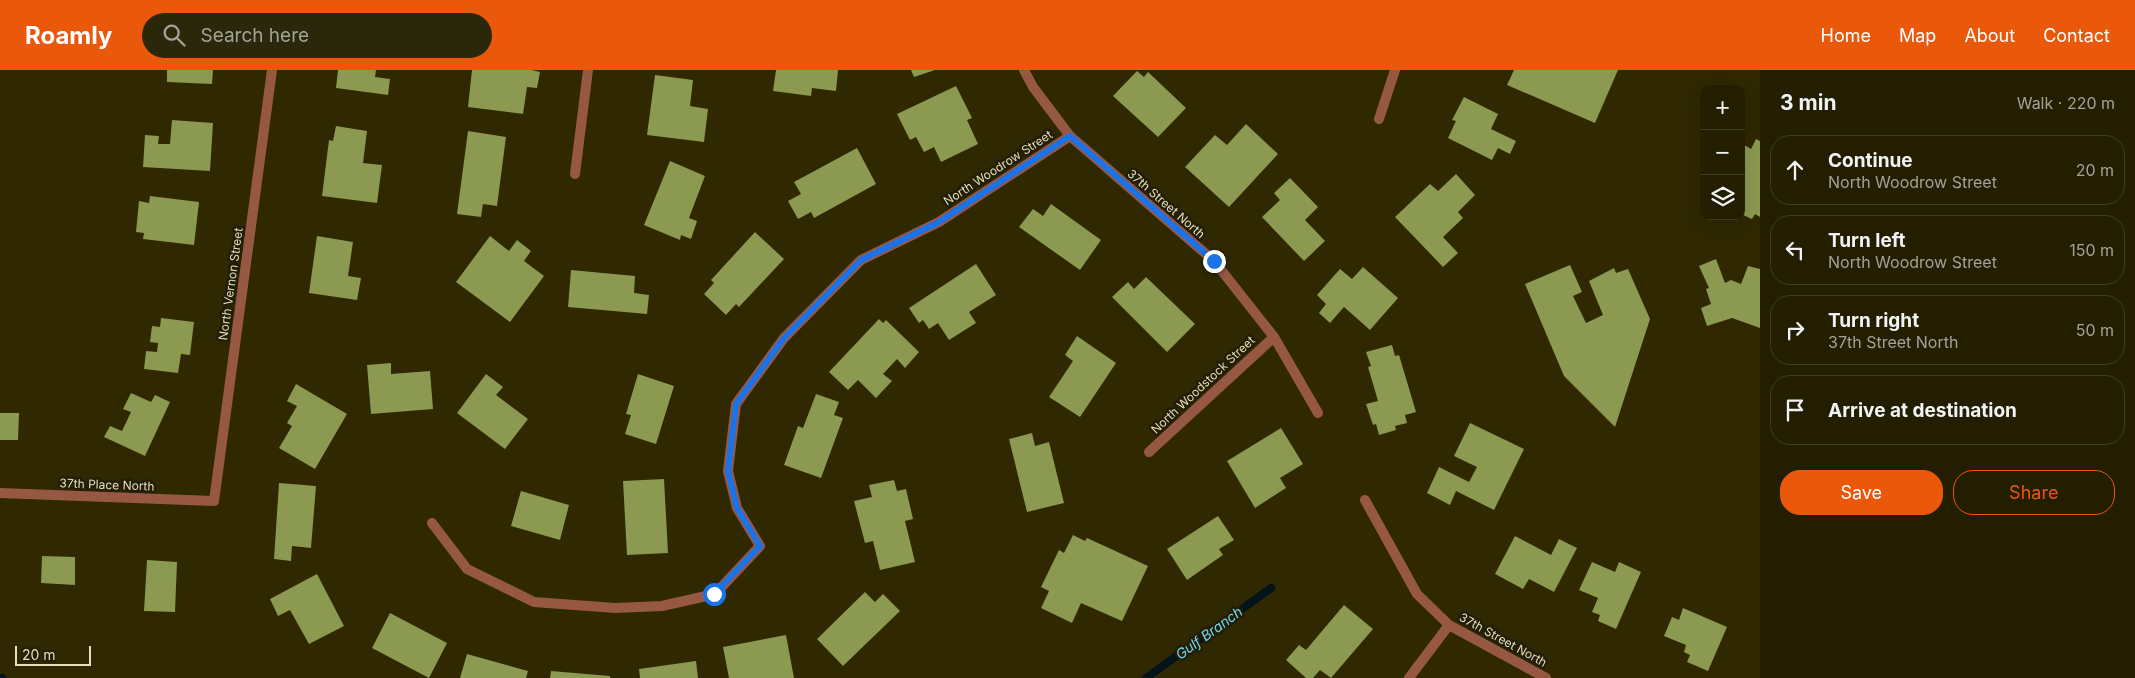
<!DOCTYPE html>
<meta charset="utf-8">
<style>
body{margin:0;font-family:Inter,sans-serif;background:#2b270a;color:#f1f3f6}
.controls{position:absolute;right:15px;top:15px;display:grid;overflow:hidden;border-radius:10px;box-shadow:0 5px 20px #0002}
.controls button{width:45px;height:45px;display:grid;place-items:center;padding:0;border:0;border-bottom:1px solid #403c22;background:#231e00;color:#f1f3f6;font:25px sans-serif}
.scale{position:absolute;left:15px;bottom:12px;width:76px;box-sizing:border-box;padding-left:5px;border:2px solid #e6dfba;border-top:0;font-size:14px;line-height:18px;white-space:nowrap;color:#e6dfba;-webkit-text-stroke:4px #231e07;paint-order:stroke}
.stop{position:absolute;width:15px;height:15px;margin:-11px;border:4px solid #1a73e8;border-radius:50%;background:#fff}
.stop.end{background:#1a73e8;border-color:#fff;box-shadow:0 1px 5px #0008}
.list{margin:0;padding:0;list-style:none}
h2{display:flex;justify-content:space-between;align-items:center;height:65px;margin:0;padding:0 20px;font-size:21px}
h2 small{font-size:16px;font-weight:400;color:#a3a299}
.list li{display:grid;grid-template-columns:32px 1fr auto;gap:15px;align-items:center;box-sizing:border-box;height:70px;margin:0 10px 10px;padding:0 10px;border:1px solid #403c22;border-radius:20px}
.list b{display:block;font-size:19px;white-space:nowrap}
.list p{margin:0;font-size:16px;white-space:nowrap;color:#a3a299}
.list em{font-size:16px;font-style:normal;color:#a3a299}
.actions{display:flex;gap:10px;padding:15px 20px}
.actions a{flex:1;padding:11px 0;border:1px solid #ea580c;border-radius:20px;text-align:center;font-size:18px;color:#ea580c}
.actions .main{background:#ea580c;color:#fff}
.icon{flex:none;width:28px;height:28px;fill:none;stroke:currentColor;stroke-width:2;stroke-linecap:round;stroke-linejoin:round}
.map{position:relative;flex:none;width:1760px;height:608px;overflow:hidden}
header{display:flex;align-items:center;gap:30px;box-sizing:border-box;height:70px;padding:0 25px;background:#ea580c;color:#fff}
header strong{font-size:24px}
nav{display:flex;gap:28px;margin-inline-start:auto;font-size:18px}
.search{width:350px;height:45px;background:#2b270a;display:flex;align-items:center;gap:12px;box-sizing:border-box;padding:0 18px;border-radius:28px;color:#a3a299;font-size:19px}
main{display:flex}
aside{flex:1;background:#231e00}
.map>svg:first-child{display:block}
</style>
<header>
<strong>Roamly</strong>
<div class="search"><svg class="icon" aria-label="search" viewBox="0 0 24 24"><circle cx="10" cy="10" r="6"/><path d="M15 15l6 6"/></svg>Search here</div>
<nav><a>Home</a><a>Map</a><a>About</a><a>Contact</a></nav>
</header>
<main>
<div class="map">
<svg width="1760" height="608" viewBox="0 0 1760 608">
<rect width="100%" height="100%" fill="#2f2800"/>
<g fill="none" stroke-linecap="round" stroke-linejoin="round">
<path stroke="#021319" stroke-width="8" d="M0,608H2
M1146,608L1271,518"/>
</g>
<path fill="#8b9951" d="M167,0H213L212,14L167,12Z
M338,0H376L375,7L390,9L388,25L336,18Z
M472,0H532L540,2L537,18L527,17L523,44L468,37Z
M776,0H838L836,21L812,18L811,26L773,21Z
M911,0H935L914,7Z
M1514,0H1618L1595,53L1507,15Z
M1137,1L1144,7L1148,2L1186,38L1158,67L1113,26Z
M655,5L693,10L690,36L708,39L704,72L647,65Z
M956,16L972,48L967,50L978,74L941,92L934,77L924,82L916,67L910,70L897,44Z
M1464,27L1498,44L1491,59L1516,71L1510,84L1498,78L1492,90L1448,68L1456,51L1452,50Z
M172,50L213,53L210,101L143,97L145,65L159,66L158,74H170Z
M1246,54L1278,84L1229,137L1185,97L1215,65L1227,75Z
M336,56L367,61L363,93L382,95L377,133L322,126L329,70L333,71Z
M468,61L506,67L497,136L483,134L481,147L457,144Z
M1756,69L1760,71V147L1755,144L1752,149L1741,144V73L1751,79Z
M857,78L876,114L814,148L811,142L798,149L788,131L801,124L794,112Z
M670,91L705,106L689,148L697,151L691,169L681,165L680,170L644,155Z
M1456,104L1475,125L1458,142L1463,148L1443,167L1458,183L1443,197L1395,147L1430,114L1438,121Z
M1290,108L1318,137L1305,150L1325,171L1304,191L1262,147L1280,130L1274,123Z
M150,126L199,132L194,175L143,169L144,163L136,162L139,131L149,133Z
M1051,134L1101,170L1080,200L1019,157L1033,139L1043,146Z
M755,162L784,189L739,237L736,234L726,245L704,224L714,213L711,210Z
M317,166L353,172L348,206L361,208L357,230L309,223Z
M490,166L509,181L517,170L531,181L524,191L544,206L510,252L456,212Z
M1716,189L1725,213L1731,210L1741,214L1748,196L1760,199V258L1732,248L1707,256L1701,238L1711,234L1706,219L1709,218L1699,196Z
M976,194L996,225L969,242L976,253L949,270L938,253L929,259L923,250L919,253L909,238Z
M1570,195L1582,222L1573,226L1586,253L1603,245L1589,211L1614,198L1616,203L1628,199L1650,249L1615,357L1564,306L1525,214Z
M1363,197L1398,228L1370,260L1344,237L1330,253L1319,243L1326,234L1317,225L1340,199L1352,209Z
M571,200L635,206L634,223L649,225L647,244L568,237Z
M1146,207L1195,254L1167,282L1112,227L1128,212L1134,219Z
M161,248L194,252L190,285L181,284L178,303L144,299L146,281L157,282L158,273L150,272L152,256L160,257Z
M879,249L883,253L886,250L919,282L905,298L897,289L883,304L892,311L876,328L858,310L848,320L829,302Z
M1077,266L1116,293L1080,347L1049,327L1073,291L1065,285Z
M1392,275L1395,286L1399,285L1416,342L1405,345L1407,353L1395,356L1396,360L1379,365L1376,354L1373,355L1366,334L1378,331L1368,297L1371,296L1366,282Z
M391,293V304L430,301L433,339L371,344L367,295Z
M486,304L503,317L496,325L528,349L505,379L457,343Z
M638,304L674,316L656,374L625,364L631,345L626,344Z
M296,314L347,344L315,399L279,378L292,356L287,353L297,336L287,331Z
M131,323L151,332L155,325L170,332L145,386L104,367L110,356L122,361L131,342L123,339Z
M816,324L839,332L834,345L843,348L821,408L784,395L798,356L803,358Z
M0,343H19L18,370H0Z
M1470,353L1524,379L1494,440L1456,421L1450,435L1427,423L1439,397L1469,412L1477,397L1454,386Z
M1281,358L1303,394L1280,408L1286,418L1255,438L1227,391Z
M1032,363L1035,376L1049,372L1064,433L1027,442L1009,369Z
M664,409L668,483L627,485L623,411Z
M894,410L897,421L906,419L913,449L905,451L915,492L880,500L873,471L865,473L854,431L872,427L869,415Z
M279,413L316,416L311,478L292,476L291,491L274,489Z
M521,421L569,435L560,470L511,456Z
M1218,446L1234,470L1219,479L1223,485L1187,510L1167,479Z
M1073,465L1085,471L1087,468L1148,496L1122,551L1081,533L1072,553L1041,538L1049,521L1041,517L1059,480L1064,483Z
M1515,466L1551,485L1559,469L1577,478L1554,522L1529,509L1523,519L1495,504Z
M42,486L75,487V515L41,513Z
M147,490L177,492L175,542L144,541Z
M1592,492L1615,502L1619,492L1641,502L1616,559L1598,551L1600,545L1592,542L1598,528L1579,520Z
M317,504L344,556L309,574L290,540L278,546L270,529Z
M865,522L875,532L883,524L900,541L843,596L817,569Z
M1344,535L1373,559L1331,608L1320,600L1313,608H1306L1286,590L1299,575L1306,580Z
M1683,538L1727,557L1708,601L1687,592L1690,585L1684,582L1686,575L1664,566L1672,547L1679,550Z
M390,543L447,573L429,608L372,578Z
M786,565L794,608H729L723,577Z
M467,584L528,601L526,608H460Z
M696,591L698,608H640L639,599Z
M551,601L610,606V608H550Z"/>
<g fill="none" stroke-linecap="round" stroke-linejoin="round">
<path stroke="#975843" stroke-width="10" d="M1024,0L1033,17L1070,66L1214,191L1274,267L1318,343
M1379,49L1395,0
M575,104L588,0
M1149,382L1274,267
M0,423L214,431L272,0
M1365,430L1417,524L1449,555L1546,608
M432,453L467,499L534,532L615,538L662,536L715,524L760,476L737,438L728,401L736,334L784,268L861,190L939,152L1070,66
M1409,608L1449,555"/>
</g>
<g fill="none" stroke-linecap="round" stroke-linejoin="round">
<path stroke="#1a73e8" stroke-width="6" d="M714,524L760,476L737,438L728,401L736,334L784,268L861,190L939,152L1070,66L1214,191"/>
</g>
<g text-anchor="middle" stroke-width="5" stroke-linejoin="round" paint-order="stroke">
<g font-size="12" fill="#e6dfba" stroke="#231e07">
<text transform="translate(998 98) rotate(-33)" y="4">North Woodrow Street</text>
<text transform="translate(1166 134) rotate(41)" y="4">37th Street North</text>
<text transform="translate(231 214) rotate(-82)" y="4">North Vernon Street</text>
<text transform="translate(1203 315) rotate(-43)" y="4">North Woodstock Street</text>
<text transform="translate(107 415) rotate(2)" y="4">37th Place North</text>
<text transform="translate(1503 570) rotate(29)" y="4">37th Street North</text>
</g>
<g font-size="14" font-style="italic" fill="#71d6f2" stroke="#231e07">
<text transform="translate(1209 563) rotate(-36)" y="5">Gulf Branch</text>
</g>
</g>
</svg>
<div class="controls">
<button>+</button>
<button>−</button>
<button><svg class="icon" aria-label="layers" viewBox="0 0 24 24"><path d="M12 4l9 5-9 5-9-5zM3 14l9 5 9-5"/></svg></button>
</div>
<div class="scale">20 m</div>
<div class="stop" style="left:714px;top:524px"></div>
<div class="stop end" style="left:1214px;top:191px"></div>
</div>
<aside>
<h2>3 min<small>Walk · 220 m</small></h2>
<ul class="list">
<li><svg class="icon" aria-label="ahead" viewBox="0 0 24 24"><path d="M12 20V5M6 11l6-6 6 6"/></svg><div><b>Continue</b><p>North Woodrow Street</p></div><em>20 m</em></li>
<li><svg class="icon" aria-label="left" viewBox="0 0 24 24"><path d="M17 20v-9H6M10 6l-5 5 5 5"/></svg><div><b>Turn left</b><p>North Woodrow Street</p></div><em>150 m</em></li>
<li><svg class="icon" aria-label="right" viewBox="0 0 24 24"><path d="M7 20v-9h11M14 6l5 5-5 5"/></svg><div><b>Turn right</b><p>37th Street North</p></div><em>50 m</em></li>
<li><svg class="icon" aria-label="arrive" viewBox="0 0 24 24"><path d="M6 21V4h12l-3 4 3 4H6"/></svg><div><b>Arrive at destination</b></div></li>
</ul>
<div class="actions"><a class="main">Save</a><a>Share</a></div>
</aside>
</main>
